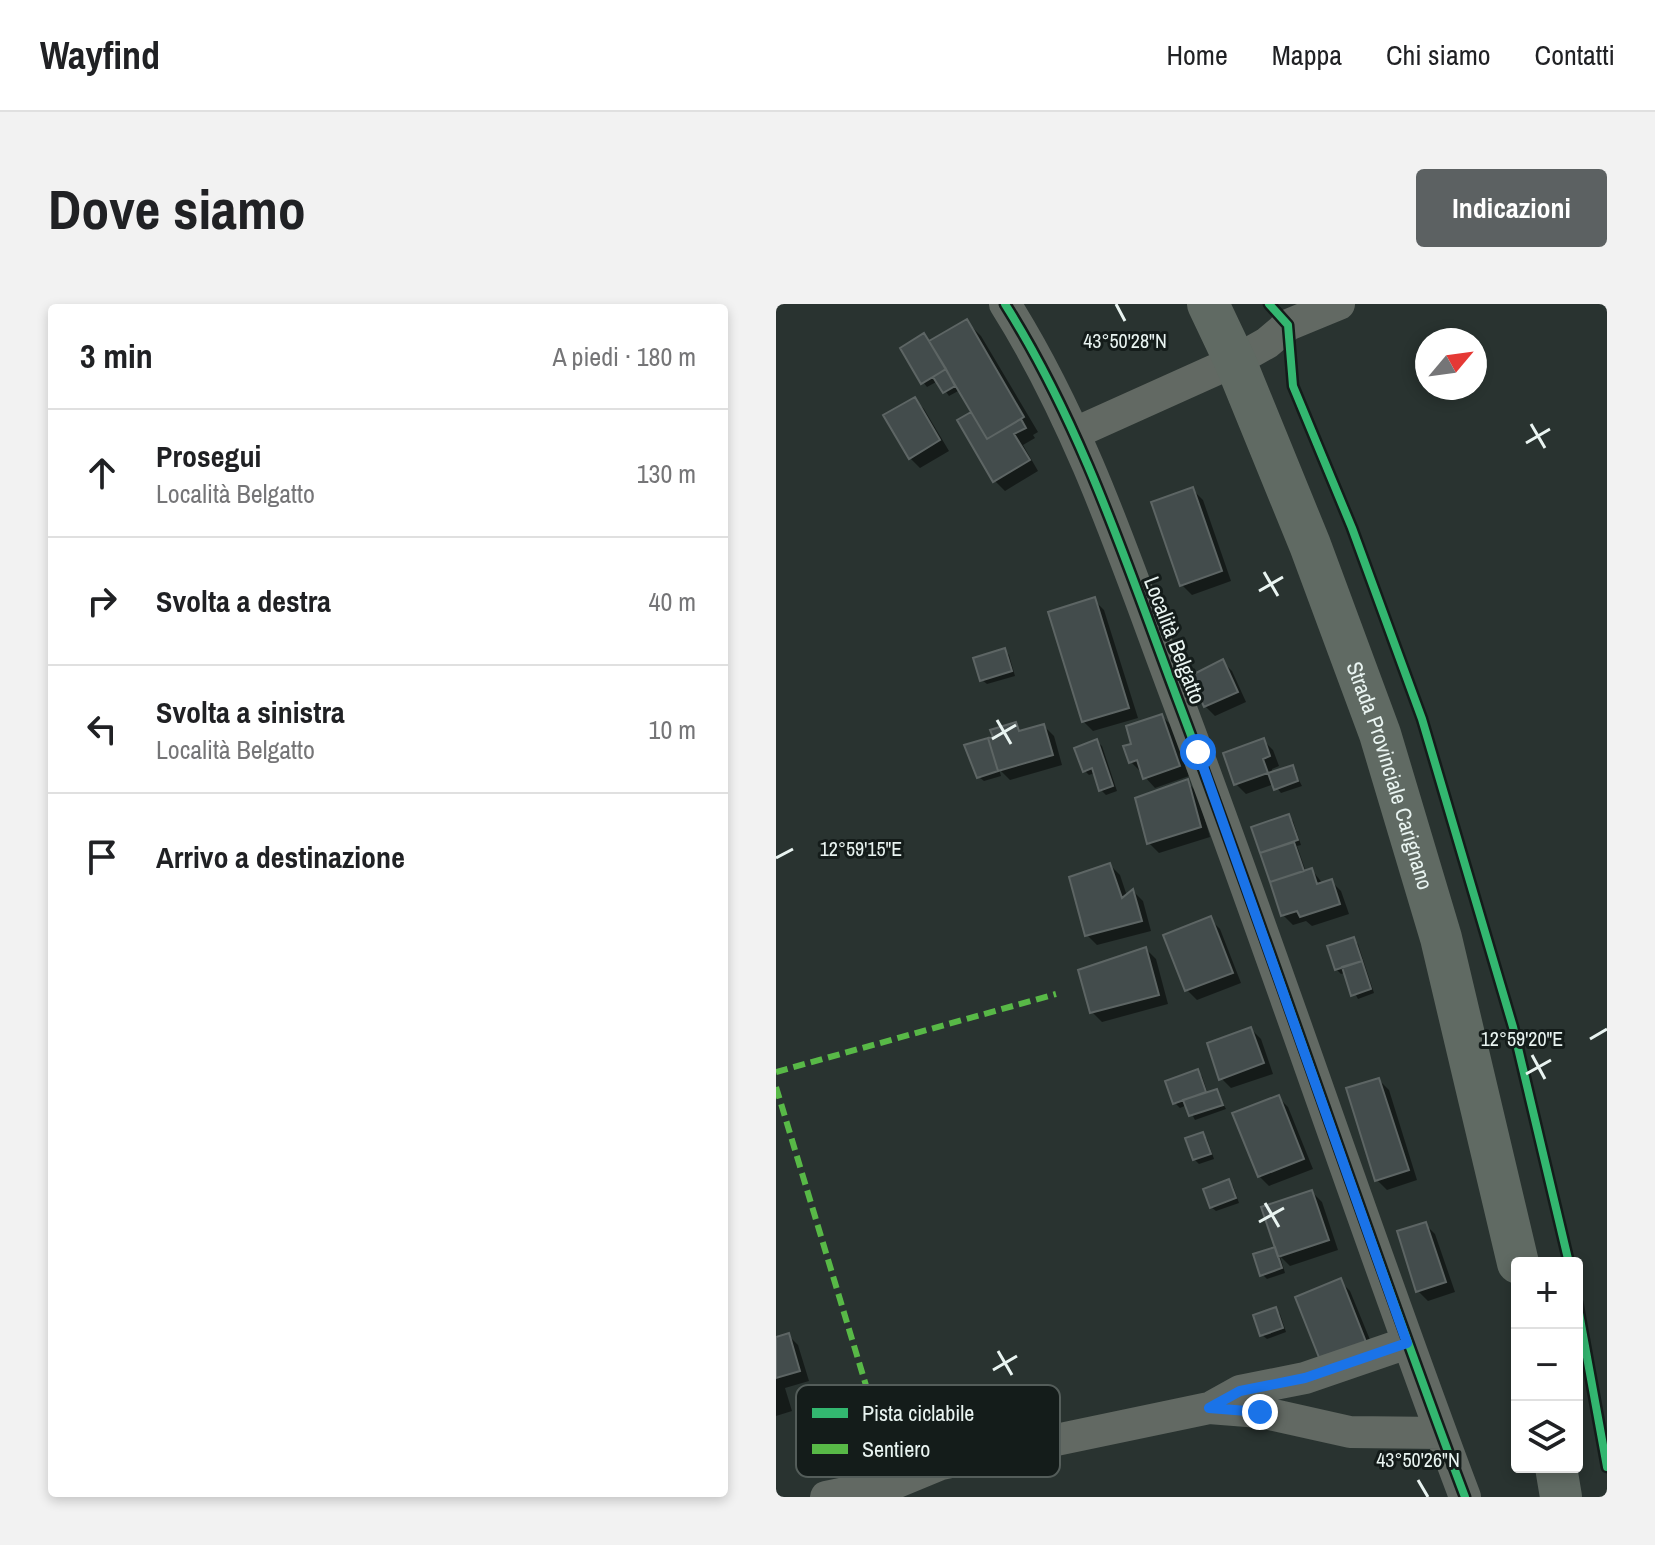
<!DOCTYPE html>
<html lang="it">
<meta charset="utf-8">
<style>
body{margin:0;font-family:"Archivo Narrow",sans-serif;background:#f2f2f2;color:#202124}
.controls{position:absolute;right:24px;bottom:24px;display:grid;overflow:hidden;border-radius:8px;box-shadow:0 4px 12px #0003}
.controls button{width:72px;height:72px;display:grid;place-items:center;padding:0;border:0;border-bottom:2px solid #e0e0e0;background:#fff;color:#202124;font:40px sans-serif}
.compass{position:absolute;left:639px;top:24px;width:72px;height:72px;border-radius:50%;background:#fff;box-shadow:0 4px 12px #0003;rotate:61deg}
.stop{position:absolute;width:24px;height:24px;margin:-18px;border:6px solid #1a73e8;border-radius:50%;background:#fff}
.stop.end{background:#1a73e8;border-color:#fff;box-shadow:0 2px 8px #0008}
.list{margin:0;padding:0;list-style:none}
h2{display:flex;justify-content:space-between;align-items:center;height:104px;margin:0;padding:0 32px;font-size:34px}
h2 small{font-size:26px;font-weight:400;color:#757577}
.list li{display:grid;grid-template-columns:52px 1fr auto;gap:24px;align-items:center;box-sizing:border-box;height:128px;padding:0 32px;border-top:2px solid #e0e0e0}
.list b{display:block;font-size:30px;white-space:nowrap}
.list p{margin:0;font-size:26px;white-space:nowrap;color:#757577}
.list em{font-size:26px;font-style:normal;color:#757577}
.icon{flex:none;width:44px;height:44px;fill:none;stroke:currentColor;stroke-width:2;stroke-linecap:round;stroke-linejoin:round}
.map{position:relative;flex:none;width:831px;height:1193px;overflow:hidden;border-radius:8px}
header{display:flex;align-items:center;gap:48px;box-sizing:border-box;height:112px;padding:0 40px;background:#fff;border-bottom:2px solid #e0e0e0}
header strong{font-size:38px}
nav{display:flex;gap:44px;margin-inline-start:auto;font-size:28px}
.intro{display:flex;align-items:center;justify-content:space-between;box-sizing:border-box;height:192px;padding:0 48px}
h1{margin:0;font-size:56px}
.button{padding:20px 36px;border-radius:8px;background:#5c6162;color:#fff;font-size:28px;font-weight:700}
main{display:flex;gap:48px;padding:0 48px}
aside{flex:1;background:#fff;border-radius:8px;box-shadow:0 4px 12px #0003}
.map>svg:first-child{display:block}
</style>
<header>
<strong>Wayfind</strong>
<nav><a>Home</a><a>Mappa</a><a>Chi siamo</a><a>Contatti</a></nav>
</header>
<div class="intro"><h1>Dove siamo</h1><a class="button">Indicazioni</a></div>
<main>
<aside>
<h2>3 min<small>A piedi · 180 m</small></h2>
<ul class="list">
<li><svg class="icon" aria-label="ahead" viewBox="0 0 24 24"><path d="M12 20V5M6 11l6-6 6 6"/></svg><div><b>Prosegui</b><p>Località Belgatto</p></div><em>130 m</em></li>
<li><svg class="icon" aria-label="right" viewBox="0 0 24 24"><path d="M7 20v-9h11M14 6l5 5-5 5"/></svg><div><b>Svolta a destra</b></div><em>40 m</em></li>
<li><svg class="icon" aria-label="left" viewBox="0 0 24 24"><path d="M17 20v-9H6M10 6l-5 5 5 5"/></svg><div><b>Svolta a sinistra</b><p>Località Belgatto</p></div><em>10 m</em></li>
<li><svg class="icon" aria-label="arrive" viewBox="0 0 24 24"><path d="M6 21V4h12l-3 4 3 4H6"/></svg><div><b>Arrivo a destinazione</b></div></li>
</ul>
</aside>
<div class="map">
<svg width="831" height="1193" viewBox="0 0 831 1193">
<rect width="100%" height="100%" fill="#293330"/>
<path fill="#0007" d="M190,17L205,32L262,128L257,131L259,134L247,141L262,167L229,187L219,177L194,110L201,117L184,86L173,92L162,77L151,83L147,78L148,32L154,39Z
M138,95L148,105L173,147L144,164L134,154Z
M417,186L427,196L455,277L416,291L406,281Z
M318,296L328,306L362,414L317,427L307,417Z
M228,347L233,351L239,372L211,380L206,376Z
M446,357L456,367L470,398L439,412L429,402Z
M386,412L396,422L413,472L379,484L369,473L367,467H364L354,457L358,441Z
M239,421L247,428L268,422L278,432L286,461L234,476L223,465L225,472L208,477L203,473L219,434Z
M487,436L497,446L503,462L496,465L497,470L516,463L526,482L505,489L498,480L470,490L460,480Z
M321,438L326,442L341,487L330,491L325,486L319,469L313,471L308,466Z
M411,478L421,488L434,533L383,549L373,539Z
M512,512L517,517L525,541L521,542L530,568L536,566L547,580L555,577L565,587L573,610L536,622L530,617L517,621L507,611L478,524Z
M334,561L344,571L351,592L357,587L367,597L375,627L321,641L311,631Z
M434,615L444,625L465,679L421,696L411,686Z
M577,636L582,640L598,689L582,695L568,669L565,670L560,665Z
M370,645L380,655L392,700L326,718L316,708Z
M475,725L485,735L497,770L455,784L445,774Z
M421,768L426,772L432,790L440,787L450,805L419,816L411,801L404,804L399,799Z
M603,776L613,786L641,876L611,886L601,876Z
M502,793L512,803L537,865L493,882L483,872Z
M426,830L431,835L438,855L423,860L418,855Z
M452,878L457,882L463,899L440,907L435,903Z
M536,888L546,898L562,946L514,962L504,952L509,969L491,975L486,970Z
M649,920L659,930L679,988L652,997L642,987Z
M564,977L574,987L599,1048L556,1065Z
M499,1005L504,1010L510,1028L491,1035L486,1031Z
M12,1031L22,1041L33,1077L9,1084L16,1107L0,1112V1035Z"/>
<path fill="#434c4c" stroke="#5d6564" stroke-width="2" d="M191,15L248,113L211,135L153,37Z
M148,29L170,65L145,80L124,44Z
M170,65L179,82L167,89L157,73Z
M139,93L164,136L133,155L107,111Z
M195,108L211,135L245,115L250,124L238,130L254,156L217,178L181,116Z
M417,183L446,267L404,282L375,198Z
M319,293L353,404L306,418L272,308Z
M229,344L236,367L204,377L197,354Z
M447,355L462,388L428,403L414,372Z
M386,410L404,462L367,475L361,456L353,459L347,442L355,440L350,422Z
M240,418L243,427L268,420L277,451L222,467L212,434L217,433L214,426Z
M212,434L222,467L201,474L188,441Z
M488,434L494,452L487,455L492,469L458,481L447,449Z
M321,435L337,482L323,487L316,464L307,468L298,444Z
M517,461L522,477L498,486L492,469Z
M412,475L425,523L371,540L359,494Z
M513,510L522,536L484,549L475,523Z
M518,538L528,567L494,578L484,549Z
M334,559L346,594L357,585L366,617L309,632L293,573Z
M536,564L541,580L556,575L564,600L524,613L521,607L505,612L494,578Z
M435,612L457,669L409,687L387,631Z
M578,633L586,657L559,666L551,642Z
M370,643L383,691L314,709L302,666Z
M586,657L595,685L575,692L566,663Z
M475,723L488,759L443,776L431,739Z
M422,765L430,788L397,800L389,777Z
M603,774L633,866L599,877L570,784Z
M441,785L447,801L413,812L407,796Z
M503,791L528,855L482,873L456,809Z
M427,828L435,850L417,856L409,834Z
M453,875L460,894L434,904L427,885Z
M536,886L553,936L502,953L485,903Z
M650,918L670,978L640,988L621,927Z
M499,943L506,964L484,972L477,950Z
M565,974L590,1038L544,1056L519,993Z
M500,1003L507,1024L484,1032L477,1011Z
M13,1029L24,1067L0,1074V1033Z"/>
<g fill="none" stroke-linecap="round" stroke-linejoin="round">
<path stroke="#626963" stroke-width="32" d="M229,0C306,122 351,261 401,394C501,659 589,928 689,1193
M299,129L459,57L491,39L512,21L563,0
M437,1102L464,1087L529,1074L631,1039
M50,1193L119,1179L165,1160L433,1104L484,1108L574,1128L665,1129"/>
<g stroke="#606a63" stroke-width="42">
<path id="s1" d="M432,0L459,57L534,241L604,430L665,634L742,959"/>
<path d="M780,1163L785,1193"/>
</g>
<path stroke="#58b947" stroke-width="6" stroke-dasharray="12 6" stroke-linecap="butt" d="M0,768L280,690
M0,783L101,1118L124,1154"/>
<g stroke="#141c1a" stroke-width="13">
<path id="cycleway" d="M229,0C306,122 351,261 401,394C501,659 589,928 689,1193
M493,0L512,21L517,82L576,224L646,415L737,723L793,959
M801,998L831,1163"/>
</g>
<use href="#cycleway" stroke="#33b770" stroke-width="8"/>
</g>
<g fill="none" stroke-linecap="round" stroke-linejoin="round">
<path stroke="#1a73e8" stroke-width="10" d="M422,448L631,1039L529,1074L464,1087L433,1104L484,1108"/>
</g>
<path fill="none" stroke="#e9f4f1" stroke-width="3" d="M340,0L349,17M755,120L769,144M750,139L774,125M488,268L502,292M483,287L507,273M221,416L235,440M216,435L240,421M0,554L17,545M814,735L831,725M756,751L769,775M750,770L775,756M489,899L503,923M483,918L508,904M222,1047L236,1071M217,1066L241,1052M642,1176L652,1193"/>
<g text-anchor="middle" stroke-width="6" stroke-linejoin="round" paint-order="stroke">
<g font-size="22" fill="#e9f4f1" stroke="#141c1a">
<text transform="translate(399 336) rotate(69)" y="8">Località Belgatto</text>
<text dy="8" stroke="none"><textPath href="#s1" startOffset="506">Strada Provinciale Carignano</textPath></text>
</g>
</g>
<rect x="20" y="1081" width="264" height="92" rx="12" fill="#141c1a" stroke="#545d5a" stroke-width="2"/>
<rect x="36" y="1104" width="36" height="10" fill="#33b770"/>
<rect x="36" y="1140" width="36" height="10" fill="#58b947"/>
<g font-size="22" fill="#e9f4f1">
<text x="86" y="1117">Pista ciclabile</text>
<text x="86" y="1153">Sentiero</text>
</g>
<g font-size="20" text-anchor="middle" fill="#e9f4f1" stroke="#141c1a" stroke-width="6" stroke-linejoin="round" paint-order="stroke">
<text x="349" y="44">43°50'28"N</text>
<text x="85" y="552">12°59'15"E</text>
<text x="746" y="742">12°59'20"E</text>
<text x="642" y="1163">43°50'26"N</text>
</g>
</svg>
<div class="controls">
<button>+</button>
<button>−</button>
<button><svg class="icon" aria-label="layers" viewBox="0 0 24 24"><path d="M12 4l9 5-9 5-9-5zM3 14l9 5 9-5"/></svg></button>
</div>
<svg class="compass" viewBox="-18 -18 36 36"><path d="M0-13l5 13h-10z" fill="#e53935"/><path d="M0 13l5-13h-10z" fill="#757577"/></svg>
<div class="stop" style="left:422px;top:448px"></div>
<div class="stop end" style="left:484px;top:1108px"></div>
</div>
</main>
